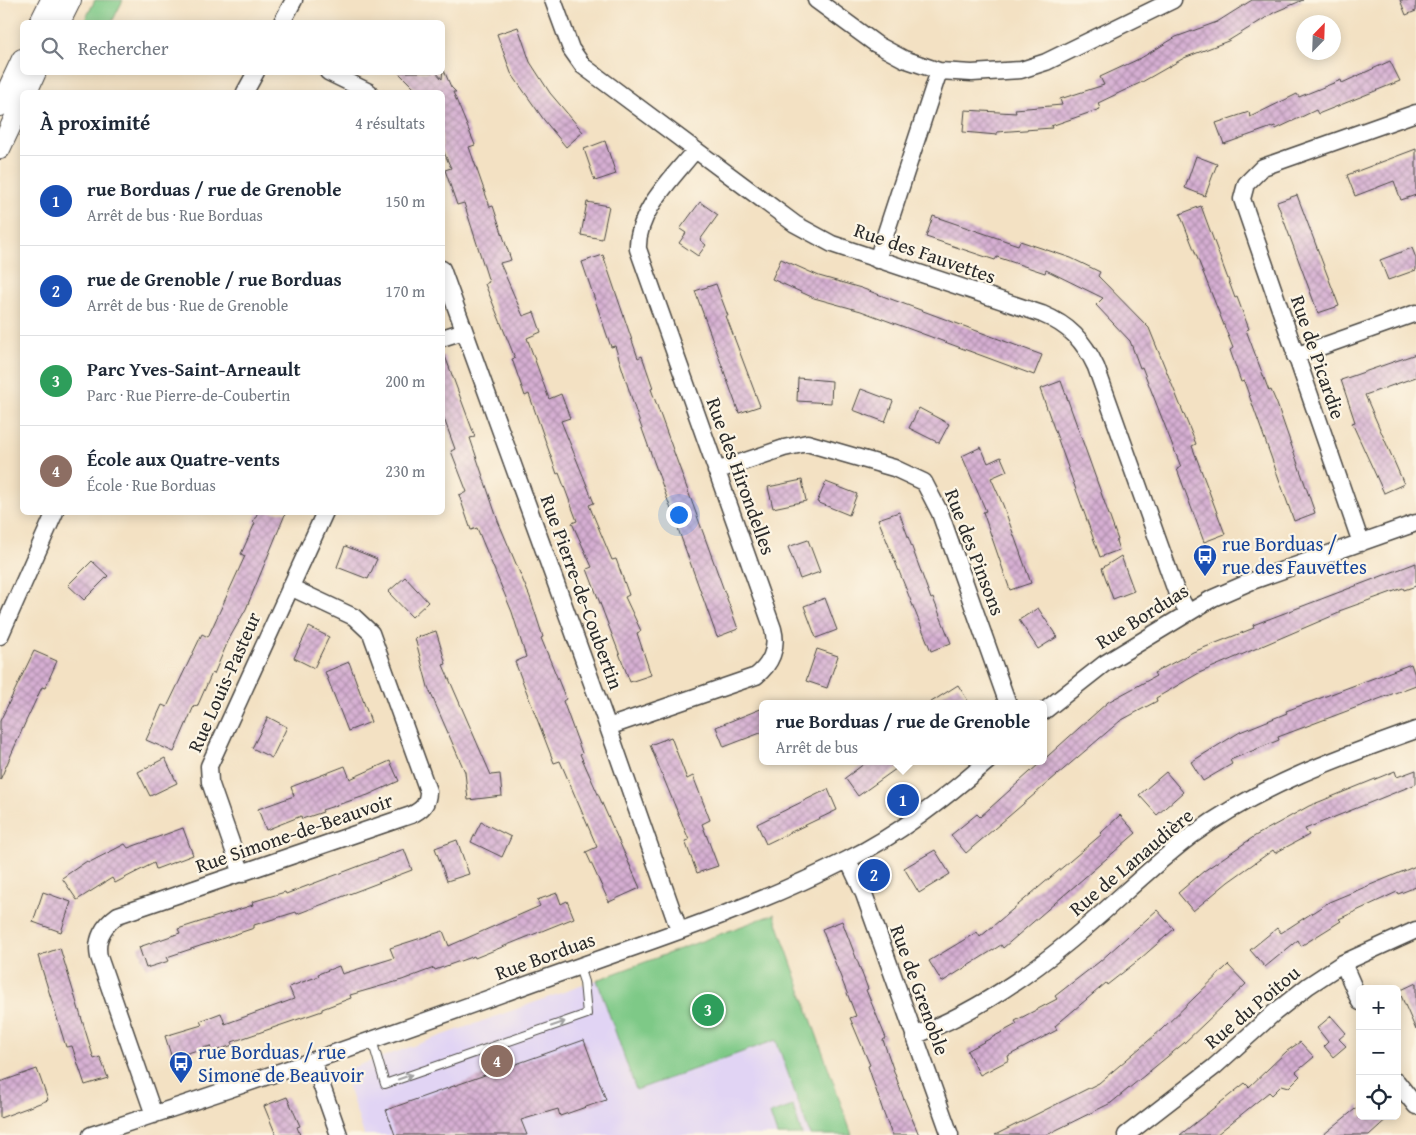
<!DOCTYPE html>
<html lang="fr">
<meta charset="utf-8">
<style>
body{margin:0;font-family:"Gentium Book Plus",serif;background:#f6f6f7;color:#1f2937}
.controls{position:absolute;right:15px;bottom:15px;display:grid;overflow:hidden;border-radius:8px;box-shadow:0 2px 12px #0003}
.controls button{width:45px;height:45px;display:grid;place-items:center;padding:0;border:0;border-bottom:1px solid #e0e1e3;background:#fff;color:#1f2937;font:25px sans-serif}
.compass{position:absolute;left:1296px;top:15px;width:45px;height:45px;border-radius:50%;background:#fff;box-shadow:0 2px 12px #0003;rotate:23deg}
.you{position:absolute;left:678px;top:514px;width:18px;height:18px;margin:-12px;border:4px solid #fff;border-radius:50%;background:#1a73e8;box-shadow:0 0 0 8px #1a73e833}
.badge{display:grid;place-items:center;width:32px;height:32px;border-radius:50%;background:#c8321e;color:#fff;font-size:16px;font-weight:700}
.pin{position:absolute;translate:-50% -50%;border:2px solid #fff;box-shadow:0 1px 5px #0006}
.popup{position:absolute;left:759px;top:700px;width:288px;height:65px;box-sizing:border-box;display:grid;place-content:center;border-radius:8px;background:#fff;filter:drop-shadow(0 1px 4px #0005);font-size:16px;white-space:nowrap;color:#747a83}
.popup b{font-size:19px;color:#1f2937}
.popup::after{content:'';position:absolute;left:50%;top:100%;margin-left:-10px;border:10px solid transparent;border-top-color:#fff}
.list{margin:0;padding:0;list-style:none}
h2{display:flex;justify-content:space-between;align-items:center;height:65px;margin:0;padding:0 20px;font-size:21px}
h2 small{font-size:16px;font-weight:400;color:#747a83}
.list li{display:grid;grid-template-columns:32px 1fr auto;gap:15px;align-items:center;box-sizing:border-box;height:90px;padding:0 20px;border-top:1px solid #e0e1e3}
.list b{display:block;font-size:19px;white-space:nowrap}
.list p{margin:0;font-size:16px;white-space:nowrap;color:#747a83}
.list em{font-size:16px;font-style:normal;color:#747a83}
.icon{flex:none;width:28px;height:28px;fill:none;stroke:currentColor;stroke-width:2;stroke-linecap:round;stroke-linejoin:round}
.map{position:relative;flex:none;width:1416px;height:1135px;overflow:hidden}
.search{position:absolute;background:#fff;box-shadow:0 2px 12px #0003;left:20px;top:20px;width:425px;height:55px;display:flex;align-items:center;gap:12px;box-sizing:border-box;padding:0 18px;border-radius:8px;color:#747a83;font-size:19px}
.panel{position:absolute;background:#fff;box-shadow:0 2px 12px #0003;left:20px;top:90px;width:425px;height:425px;border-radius:8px}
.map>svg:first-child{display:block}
</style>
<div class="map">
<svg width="1416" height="1135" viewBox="0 0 1416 1135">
<defs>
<pattern id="building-cross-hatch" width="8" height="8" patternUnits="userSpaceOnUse" patternTransform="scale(1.25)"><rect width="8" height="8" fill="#d6afd3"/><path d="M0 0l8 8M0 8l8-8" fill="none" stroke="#ae8fab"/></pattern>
</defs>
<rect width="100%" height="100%" fill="#fcf5e5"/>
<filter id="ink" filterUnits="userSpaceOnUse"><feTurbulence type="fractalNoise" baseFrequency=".02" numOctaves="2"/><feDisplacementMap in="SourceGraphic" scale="10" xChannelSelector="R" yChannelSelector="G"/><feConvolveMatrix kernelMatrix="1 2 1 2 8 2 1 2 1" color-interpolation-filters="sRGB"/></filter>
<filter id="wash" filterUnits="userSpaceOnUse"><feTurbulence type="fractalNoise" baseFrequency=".0096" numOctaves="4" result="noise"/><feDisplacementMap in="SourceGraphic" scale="20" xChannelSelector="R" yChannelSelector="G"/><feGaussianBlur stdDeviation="1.12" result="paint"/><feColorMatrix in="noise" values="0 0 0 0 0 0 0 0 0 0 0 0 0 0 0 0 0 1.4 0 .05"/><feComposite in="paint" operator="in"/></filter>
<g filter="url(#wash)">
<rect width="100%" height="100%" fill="#f3e1c3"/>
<path fill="#e1d4f4" d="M597,980L636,1090L776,1040L810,1135H364L343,1071Z"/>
<path fill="#7ec987" stroke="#547a59" d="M95,0H123L112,22H84Z
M774,914L852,1135H810L776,1040L636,1090L597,980Z
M793,1106L802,1135H777L770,1114Z"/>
<g id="blocks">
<path fill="url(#building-cross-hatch)" d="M1252,0H1303L1275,12L1228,41L1184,58L1142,82L1098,103L1100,109L1051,126L1052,128L997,132V135L963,132L965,110L1016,113L1015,109L1062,105L1060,99L1104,85L1100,77L1141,58L1176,37L1217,22Z
M1400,0H1416V11L1406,15Z
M518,27L530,62L550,93L583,132L566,147L544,120L511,73L497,34Z
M1390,61L1400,81L1318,114L1316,110L1276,129L1275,126L1224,144L1216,123L1249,112L1250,117L1297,94L1299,97L1341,80L1342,83Z
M443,68L451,87L456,92H453L475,145L469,147L490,207L493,206L511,260L500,263L523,316L534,312L541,332L527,338L549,399L561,394L570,418L561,421L594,503L589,505L612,560L616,559L629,595L625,597L641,631L637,633L651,675L630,682L587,569L592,567L572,523L577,521L559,473L557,474L529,394L525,396L512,359L515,358L485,284L489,282L464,203L457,205L445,170L451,168L442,148V92H418L398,72H436L442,79Z
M605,141L616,174L595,181L584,149Z
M1416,149V195L1401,200L1394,181L1355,196L1347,175Z
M1196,156L1217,164L1205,196L1185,188Z
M1297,195L1339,306L1318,313L1277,202Z
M587,202L609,206L602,239L581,235Z
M700,202L718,215L700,240L706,245L698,256L679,243L686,233L680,229Z
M1201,206L1235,298L1237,297L1249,329L1246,330L1269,391L1271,390L1277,404L1315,513L1294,521L1244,381L1241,382L1230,350L1233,348L1180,214Z
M933,216L1018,245L1020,241L1071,258L1100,272L1098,276L1149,328L1196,444L1192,446L1225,534L1204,542L1177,469L1181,467L1142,367L1140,368L1130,341L1096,305L1103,298L1046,270L1045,273L997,257L995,260L926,237Z
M1412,248L1416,258V270L1388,280L1380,260Z
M603,255L638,358L642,356L653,388L651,389L738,629L717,637L636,412L615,346L611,347L582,262Z
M781,259L819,276L861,288L1042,355L1034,375L861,311L814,298L772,279Z
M716,284L728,316H726L760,406L739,413L695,291Z
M1416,354V377L1365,395L1404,484L1384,493L1352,423L1355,422L1341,380Z
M442,356H445L475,437L470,438L498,521L530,597L543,637L541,638L566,699L563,701L582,753L580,754L640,888L609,902L586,852L597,847L560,761L554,763L515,662L526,657L512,612L477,528L471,530L459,495L467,492L451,451L455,449L442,413Z
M798,378L832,381L831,403L797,401Z
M1061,381L1118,540L1116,541L1119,550L1100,557L1040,389Z
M861,389L893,401L885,422L853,410Z
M919,408L949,424L939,443L909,428Z
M981,447L988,463L1001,457L1007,471L991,478L1003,505L1031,583L1010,590L983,512L986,511L962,456Z
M802,480L806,501L773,508L768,487Z
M826,482L857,494L849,515L817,502Z
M258,512H286L246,609L229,639L214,674L212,673L197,707L194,706L174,752L146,740L162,705L167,707L202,634L208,637L245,556L241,554L255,523L253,522Z
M899,512L931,599L933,598L951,643L931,651L878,519Z
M808,540L820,572L800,579L788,547Z
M345,546L377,559L368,579L337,567Z
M1121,556L1134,591L1113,599L1102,568Z
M92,561L108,576L84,600L68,585Z
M1416,563V586L1404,590L1403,588L1339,611V613L1199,673L1156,698L1157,701L1120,721L966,853L951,835L977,814L980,817L1108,702L1156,676L1154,673L1193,652L1254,628L1253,625Z
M405,577L428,602L412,617L388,592Z
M825,598L837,630L816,638L804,606Z
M1038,608L1057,637L1038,649L1019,620Z
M309,627L329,637L314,668L294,658Z
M436,631L446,664L443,665L491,775L500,774L502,796L468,800L465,772L428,687L415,638Z
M817,649L838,656L827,688L806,681Z
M34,651L57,661L45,688L42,687L26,721L0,780V721Z
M349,662L371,722L348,731L325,672Z
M1411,664L1416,678V685L1278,737L1279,740L1230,760L1232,764L1203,781L1191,762L1240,732L1287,713L1286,711Z
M958,685L970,704H928Z
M763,708V732L724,747L716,727Z
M268,717L287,727L272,758L252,748Z
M671,737L687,779L693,776L710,820L702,824L718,866L697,873L685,841L689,840L650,745Z
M165,758L177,783L150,796L138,772Z
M390,761L399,781L368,795L322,810L323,812L302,819L301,816L266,830L258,809L294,796L291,787L345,766L350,779Z
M868,761H907L858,796L845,778Z
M1416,770V784L1305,829L1309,835L1275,853L1273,850L1228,882L1193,911L1178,893L1204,871L1255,836L1309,806L1395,771L1397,777Z
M1166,772L1183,792L1157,815L1139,795Z
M828,789L837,810L766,844L757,824Z
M1120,815L1136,833L1003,948L1001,945L942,982L929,961L977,932L980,937L1102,834L1101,833Z
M481,822L511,837L502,857L471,842Z
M183,828L193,855L156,869L154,863L115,883L112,878L77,900L62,878L87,861L88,863L125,844L128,848Z
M457,840L469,874L447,881L435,848Z
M404,849L412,870L297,914L296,912L254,925V928L167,957L169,961L146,968L139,947L180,933L178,929L253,905L252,902L285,892L286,894Z
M935,850L950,874L919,893L904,868Z
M1416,866V887L1398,894L1397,892L1339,919L1341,921L1301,946L1298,940L1265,967L1250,950L1277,928L1281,933L1329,902Z
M43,892L71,902L61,932L33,922Z
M557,893L561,904L567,901L574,918L475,958L474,956L435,970L434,968L402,980L350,995L351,998L322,1009V1011L232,1042L233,1045L212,1052L210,1046L172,1058L165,1036L202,1025L200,1021L221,1013L225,1024L294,999L289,987L319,976L318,974L339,966L342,974L394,958L390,948L443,931L449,946L540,906L537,900Z
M1157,910L1174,929L1140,959L1107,985L1106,983L1055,1026L1057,1030L1008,1056L1009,1060L980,1075L967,1051L1017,1024L1015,1021L1057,999L1055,996L1099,962Z
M842,921L868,989L866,990L886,1038L883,1040L903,1097L919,1135H892L884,1114L868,1066L870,1065L850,1018L856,1016L822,929Z
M60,948L94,1059L100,1057L108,1078L85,1085L72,1046L66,1047L38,956Z
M1228,965L1246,984L1184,1043L1111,1103L1046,1135H995L1099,1083L1161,1030Z
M1416,983V1030L1399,991Z
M1331,1016L1346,1033L1339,1039L1346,1046L1333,1057L1324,1046L1328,1042L1317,1028Z
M584,1040L606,1100L560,1116L558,1109L521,1120L527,1135H395L386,1110Z
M1300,1042L1314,1057L1296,1072L1300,1076L1289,1087L1282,1085L1272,1095L1269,1092L1216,1135H1180L1245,1083L1249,1087L1287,1051Z
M37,1069L48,1100L0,1118V1082Z
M287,1097L300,1126L297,1127L300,1135H276L264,1106Z
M1360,1105V1116H1390L1369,1135H1323Z"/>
</g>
</g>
<g filter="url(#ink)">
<use href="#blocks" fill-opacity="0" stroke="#494642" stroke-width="1"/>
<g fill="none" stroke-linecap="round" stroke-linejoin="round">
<g stroke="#494642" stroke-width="10">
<path id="service" d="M372,1040L385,1084L587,1014L584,982L579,967"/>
</g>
<g stroke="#494642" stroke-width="19">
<path id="minor" d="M553,0L571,49L583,66L795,224L832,244L1042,314C1069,325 1084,341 1096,367L1176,591L1188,612
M816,0L876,44L904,59L939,71L972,73L1021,70L1046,62L1173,0
M282,22L294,0
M328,72L369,92
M245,92L256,72
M877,260L939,71
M442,269L608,727L679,930
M442,338L464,331
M1295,356L1416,313
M716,471L784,448L807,443L894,468L924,482L940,513L1008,704
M1361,543L1242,199L1246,184L1263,167L1416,113
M0,636L55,512
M1043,712L1104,664L1213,598L1252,581L1416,523
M608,727L756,676C771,664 778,648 773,629L638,249C636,212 673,178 695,150
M848,860L864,894L950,1135
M242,874L210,782L209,766L325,512
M1343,963L1360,1002
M914,1036C971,1014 1024,979 1071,940C1112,906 1149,868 1191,836C1259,786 1337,758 1416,730
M313,1061L339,1135
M1397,1082L1416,1106
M154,1115L99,957C95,939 104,925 118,915L411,815C422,810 428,804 428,791L371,633L354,617L290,587
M91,1135C239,1087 385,1036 532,983C638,945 747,911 847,860C898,835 945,798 988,761
M1126,1135L1214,1067L1274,1013L1308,986L1343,963L1416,930"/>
</g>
<g stroke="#494642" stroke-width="22">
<path id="tertiary" d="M40,22L51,0
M60,22L71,0
M27,92L36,72
M0,106L22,59
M0,149L22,102"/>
</g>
<use href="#service" stroke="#fff" stroke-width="8"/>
<use href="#minor" stroke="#fff" stroke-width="16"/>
<use href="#tertiary" stroke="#fff" stroke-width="20"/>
</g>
<defs><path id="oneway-shaft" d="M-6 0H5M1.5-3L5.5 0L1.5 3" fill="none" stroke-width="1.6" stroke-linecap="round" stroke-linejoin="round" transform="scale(1.25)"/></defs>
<g stroke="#a0a0a0">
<use href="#oneway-shaft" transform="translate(558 1024) rotate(-19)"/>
<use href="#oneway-shaft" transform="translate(405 1077) rotate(-19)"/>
</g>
</g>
<defs>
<g id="bus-pin" transform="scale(1.25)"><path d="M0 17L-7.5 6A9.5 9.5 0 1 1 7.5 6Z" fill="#1a4fb4" stroke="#fcf5e5"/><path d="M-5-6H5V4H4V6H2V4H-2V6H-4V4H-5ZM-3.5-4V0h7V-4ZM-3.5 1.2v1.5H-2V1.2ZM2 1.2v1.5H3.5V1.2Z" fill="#fff"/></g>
</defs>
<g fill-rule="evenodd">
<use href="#bus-pin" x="1205" y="556"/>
<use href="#bus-pin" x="181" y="1063"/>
</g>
<g text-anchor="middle" stroke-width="4.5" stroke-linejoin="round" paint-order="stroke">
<g font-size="20" fill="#2b2b2b" stroke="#fcf5e5">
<text transform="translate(925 253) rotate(19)" y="7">Rue des Fauvettes</text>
<text transform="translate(1318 357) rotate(71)" y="7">Rue de Picardie</text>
<text transform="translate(741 476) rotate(70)" y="7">Rue des Hirondelles</text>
<text transform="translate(975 552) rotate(69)" y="7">Rue des Pinsons</text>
<text transform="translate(582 592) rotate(70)" y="7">Rue Pierre-de-Coubertin</text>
<text transform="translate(1142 616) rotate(-32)" y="7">Rue Borduas</text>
<text transform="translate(224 682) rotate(-66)" y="7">Rue Louis-Pasteur</text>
<text transform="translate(294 833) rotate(-19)" y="7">Rue Simone-de-Beauvoir</text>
<text transform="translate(1131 862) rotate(-40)" y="7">Rue de Lanaudière</text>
<text transform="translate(545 956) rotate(-20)" y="7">Rue Borduas</text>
<text transform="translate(920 990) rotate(70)" y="7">Rue de Grenoble</text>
<text transform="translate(1252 1007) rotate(-40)" y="7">Rue du Poitou</text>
</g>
<g font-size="20" fill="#164399" stroke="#fcf5e5" text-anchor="start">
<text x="1222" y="551">rue Borduas /<tspan x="1222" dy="23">rue des Fauvettes</tspan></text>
<text x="198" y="1059">rue Borduas / rue<tspan x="198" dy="23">Simone de Beauvoir</tspan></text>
</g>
</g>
</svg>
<div class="controls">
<button>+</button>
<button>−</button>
<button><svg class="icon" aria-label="locate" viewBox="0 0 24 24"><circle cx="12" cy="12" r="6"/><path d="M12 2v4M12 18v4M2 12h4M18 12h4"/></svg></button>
</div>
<svg class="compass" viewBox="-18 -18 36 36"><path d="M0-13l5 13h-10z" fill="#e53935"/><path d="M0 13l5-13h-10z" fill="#747a83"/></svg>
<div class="you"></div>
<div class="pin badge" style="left:903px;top:800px;background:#1a4fb4">1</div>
<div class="popup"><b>rue Borduas / rue de Grenoble</b>Arrêt de bus</div>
<div class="pin badge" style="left:874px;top:875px;background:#1a4fb4">2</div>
<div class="pin badge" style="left:708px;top:1010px;background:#2e9e5b">3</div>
<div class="pin badge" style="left:497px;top:1061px;background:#8d6e63">4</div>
<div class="search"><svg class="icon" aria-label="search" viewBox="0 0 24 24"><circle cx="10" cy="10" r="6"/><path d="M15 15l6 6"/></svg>Rechercher</div>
<section class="panel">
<h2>À proximité<small>4 résultats</small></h2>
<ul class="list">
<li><span class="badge" style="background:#1a4fb4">1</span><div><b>rue Borduas / rue de Grenoble</b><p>Arrêt de bus · Rue Borduas</p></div><em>150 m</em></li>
<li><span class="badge" style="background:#1a4fb4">2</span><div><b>rue de Grenoble / rue Borduas</b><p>Arrêt de bus · Rue de Grenoble</p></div><em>170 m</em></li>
<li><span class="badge" style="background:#2e9e5b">3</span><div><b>Parc Yves-Saint-Arneault</b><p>Parc · Rue Pierre-de-Coubertin</p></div><em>200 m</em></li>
<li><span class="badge" style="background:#8d6e63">4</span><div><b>École aux Quatre-vents</b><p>École · Rue Borduas</p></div><em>230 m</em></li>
</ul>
</section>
</div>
